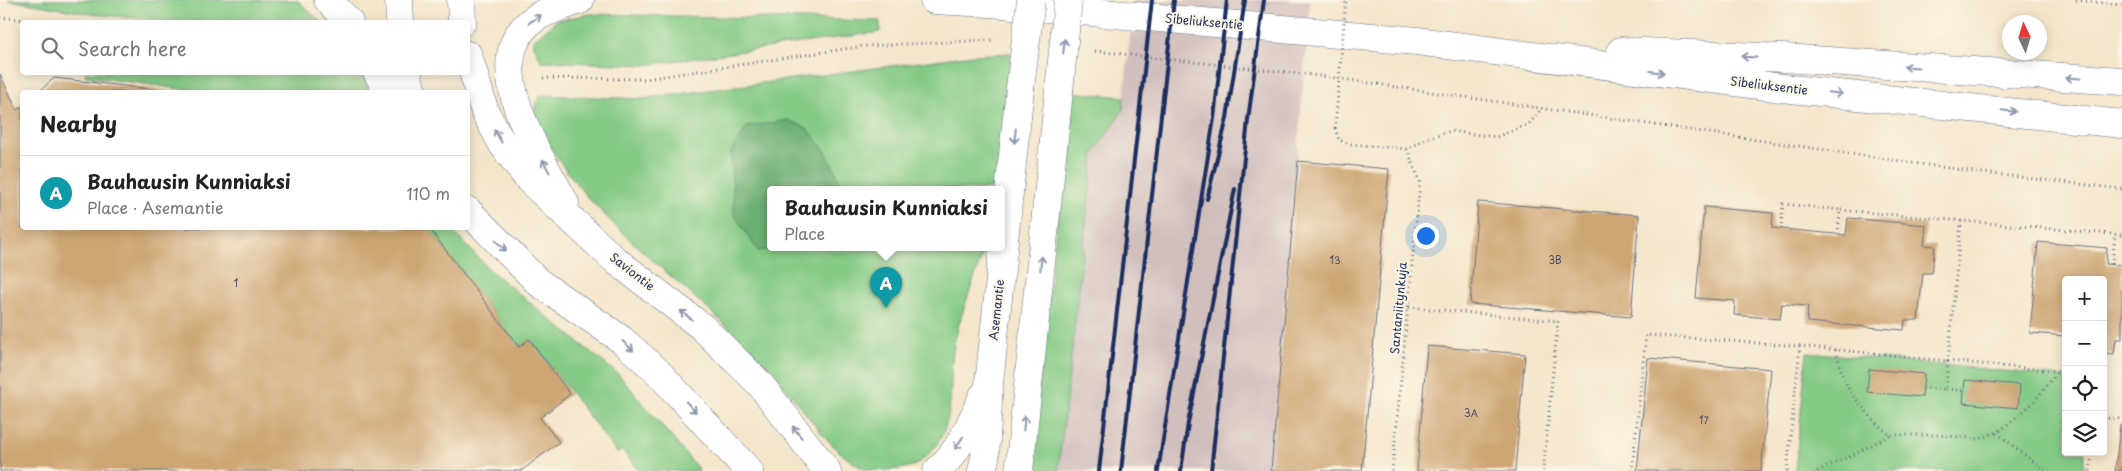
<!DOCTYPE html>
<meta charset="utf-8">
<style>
body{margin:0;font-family:"Playpen Sans",sans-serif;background:#f6f6f6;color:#222}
.controls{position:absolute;right:15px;bottom:15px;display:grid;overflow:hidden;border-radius:5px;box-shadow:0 2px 12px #0003}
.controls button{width:45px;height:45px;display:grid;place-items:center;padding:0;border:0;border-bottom:1px solid #e0e0e0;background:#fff;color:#222;font:25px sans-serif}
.compass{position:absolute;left:2002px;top:15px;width:45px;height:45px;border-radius:50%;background:#fff;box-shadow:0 2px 12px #0003;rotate:356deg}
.you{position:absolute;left:1425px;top:235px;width:18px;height:18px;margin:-12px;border:4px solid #fff;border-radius:50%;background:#1a73e8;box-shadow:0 0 0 8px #1a73e833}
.badge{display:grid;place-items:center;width:32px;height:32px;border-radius:50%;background:#b45309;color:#fff;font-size:16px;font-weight:700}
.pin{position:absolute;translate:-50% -41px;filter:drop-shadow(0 1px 2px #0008)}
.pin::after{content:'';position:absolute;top:26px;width:18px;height:15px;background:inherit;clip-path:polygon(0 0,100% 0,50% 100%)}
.popup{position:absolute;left:767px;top:186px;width:238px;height:65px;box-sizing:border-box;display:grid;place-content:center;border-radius:5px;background:#fff;filter:drop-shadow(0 1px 4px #0005);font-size:16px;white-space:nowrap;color:#767676}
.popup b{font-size:19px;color:#222}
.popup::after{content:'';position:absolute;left:50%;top:100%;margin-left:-10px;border:10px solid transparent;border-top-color:#fff}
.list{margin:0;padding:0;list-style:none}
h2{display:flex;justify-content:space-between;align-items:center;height:65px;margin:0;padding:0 20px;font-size:21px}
h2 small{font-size:16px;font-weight:400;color:#767676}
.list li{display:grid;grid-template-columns:32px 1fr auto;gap:15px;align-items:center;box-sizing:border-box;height:75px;padding:0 20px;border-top:1px solid #e0e0e0}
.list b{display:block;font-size:19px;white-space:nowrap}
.list p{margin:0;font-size:16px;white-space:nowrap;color:#767676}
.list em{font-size:16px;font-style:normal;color:#767676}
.icon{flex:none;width:28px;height:28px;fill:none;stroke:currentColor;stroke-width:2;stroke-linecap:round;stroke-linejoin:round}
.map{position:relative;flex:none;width:2122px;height:471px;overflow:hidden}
.search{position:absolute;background:#fff;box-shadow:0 2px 12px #0003;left:20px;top:20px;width:450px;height:55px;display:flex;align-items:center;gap:12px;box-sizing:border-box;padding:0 18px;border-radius:5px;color:#767676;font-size:19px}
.panel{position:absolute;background:#fff;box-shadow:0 2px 12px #0003;left:20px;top:90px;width:450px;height:140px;border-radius:5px}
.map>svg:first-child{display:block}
</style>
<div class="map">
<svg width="2122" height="471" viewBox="0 0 2122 471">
<rect width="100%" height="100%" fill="#fcf5e5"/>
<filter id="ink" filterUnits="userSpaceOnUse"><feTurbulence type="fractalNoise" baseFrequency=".02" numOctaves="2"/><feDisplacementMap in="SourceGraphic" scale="10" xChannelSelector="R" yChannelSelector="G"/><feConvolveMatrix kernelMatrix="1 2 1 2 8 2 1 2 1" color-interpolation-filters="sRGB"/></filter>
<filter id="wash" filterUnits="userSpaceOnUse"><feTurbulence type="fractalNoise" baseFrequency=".0096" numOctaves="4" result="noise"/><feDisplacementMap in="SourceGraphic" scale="20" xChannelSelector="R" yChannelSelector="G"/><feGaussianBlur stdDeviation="1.12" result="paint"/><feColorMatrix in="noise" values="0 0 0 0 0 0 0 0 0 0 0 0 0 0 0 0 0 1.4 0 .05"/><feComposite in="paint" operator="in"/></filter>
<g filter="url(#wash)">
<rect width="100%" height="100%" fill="#f4e6cb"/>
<path fill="#d1bfbd" d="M1133,0H1310L1271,471H1058L1094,153L1123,110Z"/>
<path fill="#85cb86" stroke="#507d72" d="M8,0H297L321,22H180L92,14Z
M590,14L880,21V32L645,65L541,61L532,41L557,20Z
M1011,53L997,189H771V247H984C976,277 963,306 956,336C944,382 964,427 920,462C909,471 876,471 864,469C823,448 798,397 766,365C712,307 647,261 593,203C569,178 550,146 531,118L540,95L641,99L973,55Z
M86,72L356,73H361L371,92H204L85,76Z
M1071,92L1124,97L1123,110L1094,153L1058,471H1030Z
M429,228H450L492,272L619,375L700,471H639L622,450L617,453L530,339L519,347Z
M1807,352L2066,377V452H2085L2083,471H1795Z"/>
<path fill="#6caf73" stroke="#446f68" d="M788,120L807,128L826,152L841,183L838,189H771V247H790L758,251L734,214L731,152L747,127Z"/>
<g id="blocks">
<path fill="#cda573" d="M0,74L17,110L22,106V228H429L519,347L529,339L570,394L540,418L559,442L521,471H0Z
M54,78L168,91V92H39Z
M1298,161L1389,169L1362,471H1271Z
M1478,202L1639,215L1631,317L1470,304Z
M1704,207L1773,213L1772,228L1846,235L1848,218L1926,225L1924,245L1935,246L1932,273H1923L1918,320H1905L1904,330L1807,322L1808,306L1782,304L1780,319L1734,315L1735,301L1696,298Z
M2038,242L2107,248L2106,264L2122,265V339H2116L2114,354L2103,353V280H2066V336L2030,333Z
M1427,346L1525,354L1515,471H1417Z
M1648,358L1771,369L1761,471H1637Z
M1869,369L1924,374L1922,397L1867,392Z
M1965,380L2020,385L2018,408L1963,403Z
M2120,425L2122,426V471H2115Z"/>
</g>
</g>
<g filter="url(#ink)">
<use href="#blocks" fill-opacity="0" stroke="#676f84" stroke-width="1"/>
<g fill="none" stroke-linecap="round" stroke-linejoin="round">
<g stroke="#676f84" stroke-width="29">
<path id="secondary" d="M328,0L349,22
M399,0L400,22
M461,0L462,22
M934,0L990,3L1417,41L1782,88L2122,124
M1621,51L1784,58L2122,81
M468,55L485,112L503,145L529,180L615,260L702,327L760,384L827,471
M377,72L388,92
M407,72L412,92
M565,203C541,158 473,57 537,17C550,9 566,5 580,0
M468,211L538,282L622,340L657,371L749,471
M937,471C959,452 971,423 983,396
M982,471L985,458L989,384L1020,88
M1019,471L1059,91"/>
</g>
<path stroke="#676f84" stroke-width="3" stroke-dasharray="1 4" stroke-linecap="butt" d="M2076,0L2122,5
M0,17L42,22
M1095,51L1329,77L1975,172L2122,189
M543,78L645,79L864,46L994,40
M1335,128L1339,140L1351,144L1407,149
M1961,221L1948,361L2066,372
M1781,229L1783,204L1840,210
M1838,234L1840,210L2122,235
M2112,264L2115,235
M1409,307L1558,321L1543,471
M1836,350L1842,374L1850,392L1877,424L1890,435H1938L1980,439L2001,430L2033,403L2058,371
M1946,389L1964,391
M2103,418L2122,419
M1997,433L2045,471
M1392,471L1420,182L1407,149L1427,138L1451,131L1496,137L1529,124L1542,108
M1632,471L1646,335L1800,346
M1787,471L1800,346L1948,361L1946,389L1923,388
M1817,471L1851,456L1890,435
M2090,471L2092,452"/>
<use href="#secondary" stroke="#fff" stroke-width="28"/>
<path stroke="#1b2f5e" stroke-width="4" d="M1207,199L1227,118L1245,0
M1099,471L1152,0
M1121,471L1174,0
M1158,471L1214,118L1227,0
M1181,471L1188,423L1235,189
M1211,471L1248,120L1264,0"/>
<g stroke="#676f84" stroke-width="29" stroke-linecap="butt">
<path id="secondary-bridge" d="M1020,88L1031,0
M1059,91L1068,0"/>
</g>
<path stroke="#676f84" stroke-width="3" stroke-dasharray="1 4" stroke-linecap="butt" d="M1335,128L1346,0"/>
<use href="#secondary-bridge" stroke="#fff" stroke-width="28"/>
</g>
<defs><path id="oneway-shaft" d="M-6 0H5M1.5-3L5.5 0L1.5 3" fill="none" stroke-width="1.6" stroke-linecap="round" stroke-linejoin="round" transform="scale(1.25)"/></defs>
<g stroke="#8d97ae">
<use href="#oneway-shaft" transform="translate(535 19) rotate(-34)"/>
<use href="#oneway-shaft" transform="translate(1064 46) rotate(-84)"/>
<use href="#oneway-shaft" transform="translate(1749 57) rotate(-177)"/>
<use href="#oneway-shaft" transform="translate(1911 67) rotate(-176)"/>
<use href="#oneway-shaft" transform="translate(1657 72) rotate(7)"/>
<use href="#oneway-shaft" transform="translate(2073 78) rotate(-176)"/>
<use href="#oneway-shaft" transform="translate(1835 93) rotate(6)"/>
<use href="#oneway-shaft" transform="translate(2009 111) rotate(6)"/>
<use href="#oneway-shaft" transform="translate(498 136) rotate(-119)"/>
<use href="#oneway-shaft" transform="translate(1015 136) rotate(96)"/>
<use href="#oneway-shaft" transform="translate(546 166) rotate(-118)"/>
<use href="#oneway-shaft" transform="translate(501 246) rotate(44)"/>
<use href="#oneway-shaft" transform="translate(1041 263) rotate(-84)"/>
<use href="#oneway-shaft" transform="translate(686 315) rotate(-142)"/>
<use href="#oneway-shaft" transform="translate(628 346) rotate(42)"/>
<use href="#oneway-shaft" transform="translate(691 407) rotate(47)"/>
<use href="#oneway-shaft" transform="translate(1024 423) rotate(-84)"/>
<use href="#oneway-shaft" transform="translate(797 432) rotate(-128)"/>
<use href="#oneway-shaft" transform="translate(959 443) rotate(122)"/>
</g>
</g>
<g text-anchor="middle" stroke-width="4" stroke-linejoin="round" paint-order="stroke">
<g font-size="10" fill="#484c63">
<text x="1335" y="264">13</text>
<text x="1555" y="264">3B</text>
<text x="236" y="287">1</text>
<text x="1471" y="417">3A</text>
<text x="1704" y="424">17</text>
</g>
<g font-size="12" fill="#1b2f5e" stroke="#fcf5e5">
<text transform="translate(1204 22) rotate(5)" y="4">Sibeliuksentie</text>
<text transform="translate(1769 86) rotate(7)" y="4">Sibeliuksentie</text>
<text transform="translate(632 272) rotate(38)" y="4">Saviontie</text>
<text transform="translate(1399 308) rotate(-85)" y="4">Santaniitynkuja</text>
<text transform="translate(997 310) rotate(-84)" y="4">Asemantie</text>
</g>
</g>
</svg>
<div class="controls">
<button>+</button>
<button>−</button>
<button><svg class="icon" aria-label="locate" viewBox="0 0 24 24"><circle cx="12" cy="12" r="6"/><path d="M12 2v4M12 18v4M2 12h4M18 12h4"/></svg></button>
<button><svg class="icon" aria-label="layers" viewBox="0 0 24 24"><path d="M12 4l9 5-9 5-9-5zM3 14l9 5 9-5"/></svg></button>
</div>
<svg class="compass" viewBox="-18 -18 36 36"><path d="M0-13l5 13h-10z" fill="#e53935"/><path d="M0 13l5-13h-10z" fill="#767676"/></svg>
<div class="you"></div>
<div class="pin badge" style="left:886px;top:308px;background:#0f9aa8">A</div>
<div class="popup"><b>Bauhausin Kunniaksi</b>Place</div>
<div class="search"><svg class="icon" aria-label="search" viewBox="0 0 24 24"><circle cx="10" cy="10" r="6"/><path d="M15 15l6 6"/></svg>Search here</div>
<section class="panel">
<h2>Nearby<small></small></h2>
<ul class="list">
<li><span class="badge" style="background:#0f9aa8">A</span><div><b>Bauhausin Kunniaksi</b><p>Place · Asemantie</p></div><em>110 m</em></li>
</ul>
</section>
</div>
